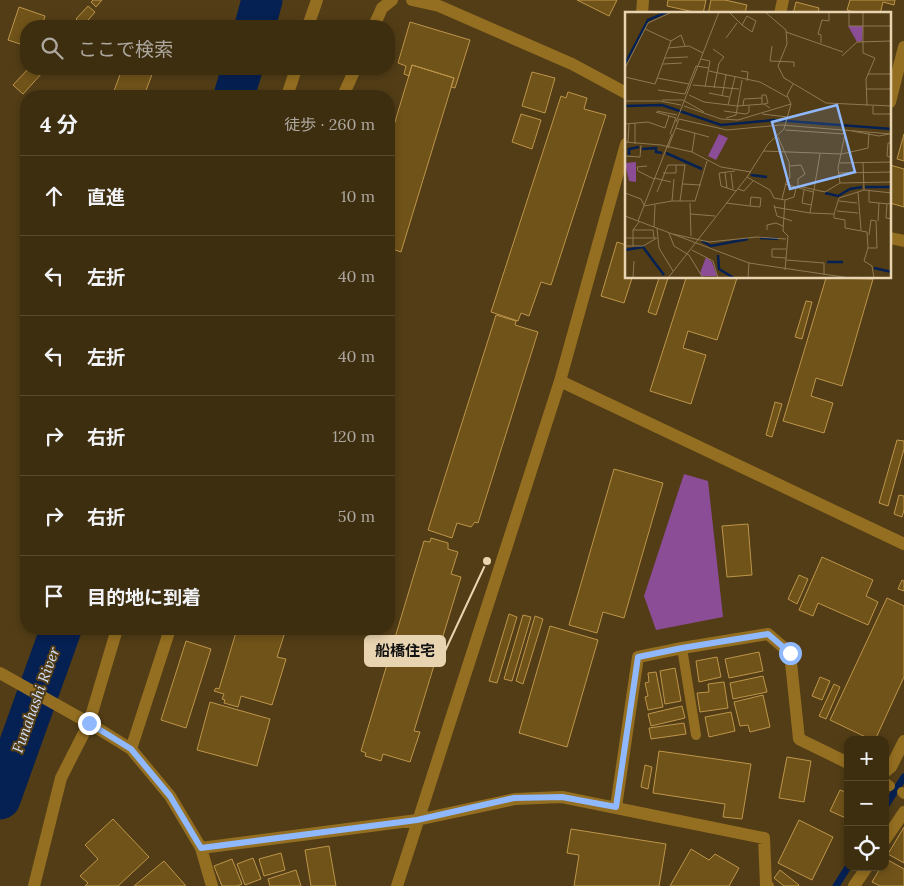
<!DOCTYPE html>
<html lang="ja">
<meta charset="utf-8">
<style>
body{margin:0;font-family:Lora,"Noto Sans JP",serif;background:#453619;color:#f1f3f6}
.controls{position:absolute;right:15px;bottom:15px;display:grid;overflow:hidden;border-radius:10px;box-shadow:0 2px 8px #0003}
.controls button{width:45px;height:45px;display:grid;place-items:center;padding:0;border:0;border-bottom:1px solid #574a30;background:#3e2e10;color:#f1f3f6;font:25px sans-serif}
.stop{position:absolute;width:15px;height:15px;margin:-11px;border:4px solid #90b8fd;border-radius:50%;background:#fff}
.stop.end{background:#90b8fd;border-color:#fff;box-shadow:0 1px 5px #0008}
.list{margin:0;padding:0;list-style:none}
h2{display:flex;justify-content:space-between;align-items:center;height:65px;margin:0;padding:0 20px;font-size:21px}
h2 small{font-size:16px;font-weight:400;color:#ada89f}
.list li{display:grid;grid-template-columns:32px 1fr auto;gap:15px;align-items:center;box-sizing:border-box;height:80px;padding:0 20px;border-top:1px solid #574a30}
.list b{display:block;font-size:19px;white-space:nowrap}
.list em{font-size:16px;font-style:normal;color:#ada89f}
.icon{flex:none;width:28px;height:28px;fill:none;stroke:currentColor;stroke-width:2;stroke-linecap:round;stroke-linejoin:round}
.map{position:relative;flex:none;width:904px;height:886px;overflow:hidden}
.search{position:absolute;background:#3e2e10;box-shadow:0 2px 8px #0003;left:20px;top:20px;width:375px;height:55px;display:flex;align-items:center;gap:12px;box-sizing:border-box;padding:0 18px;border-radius:20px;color:#ada89f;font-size:19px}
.panel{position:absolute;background:#3e2e10;box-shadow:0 2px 8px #0003;left:20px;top:90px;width:375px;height:545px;border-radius:20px}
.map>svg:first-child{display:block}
</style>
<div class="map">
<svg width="904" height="886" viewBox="0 0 904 886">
<rect width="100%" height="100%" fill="#523d16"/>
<path fill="#8b4d96" d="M684,474L708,481L723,617L656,630L644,596Z"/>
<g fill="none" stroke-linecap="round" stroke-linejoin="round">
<path stroke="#052052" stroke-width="7" d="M885,807L904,777
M836,886L848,867"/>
<path stroke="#052052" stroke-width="41" d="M255,26L262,0
M234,96L242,69
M0,799L61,629"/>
</g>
<path fill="#705319" stroke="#bd954b" d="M93,0H102L96,7L91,2Z
M577,0H617L609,16Z
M668,0H706L703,14L667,6Z
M711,0H725L747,5L745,13L748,14H708Z
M850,0H895L894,5L883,2L880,14H860L847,10Z
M796,2L819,8L818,14H793Z
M88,6L95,12L83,26L76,19Z
M19,7L45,16L42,26H26V46L8,40Z
M410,22L470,40L455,88L451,87L454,78L412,65L409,76L404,74L406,66L398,63Z
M412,65L454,78L401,252L390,248L389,252V142Z
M28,69H39L43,72L23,94L13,85Z
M122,69H154L144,96H128L114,91Z
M532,72L555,78L545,113L522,106Z
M568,92L587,98L584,109L606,115L551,285L541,282L529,316L521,313L518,321L491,312L561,96L566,98Z
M521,114L541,120L532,149L512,142Z
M904,134V161L897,159Z
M890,165L904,169V207L890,203Z
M617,242L626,245V278H632L624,303L601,296Z
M659,278H668L656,315L648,312Z
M686,278H737L717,340L688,331L683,348L706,355L691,404L650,391Z
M826,278L873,279L842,386L816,378L811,396L833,403L824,433L783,421Z
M806,301L812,302L802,339L795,337Z
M496,315L516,321L515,325L538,332L478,523L475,522L471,527L457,523L452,538L428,530Z
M775,402L782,404L772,437L766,435Z
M897,440L904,441V449L888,506L879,503Z
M614,469L663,483L624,618L603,612L597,633L569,625Z
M899,495L904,496V510L902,517L894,514Z
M748,524L752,575L727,577L722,526Z
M431,538L448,543V549L458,552L451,574L461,577L414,731L420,732L410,762L383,754L381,761L365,756L366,753L361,751L424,541L430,542Z
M822,557L873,580L866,596L878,602L868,625L818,603L813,616L799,610Z
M799,575L808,579L797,604L788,599Z
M902,580L904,581V591L898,589Z
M887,598L904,606V677L875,740H872L830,720Z
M509,614L517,617L497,683L489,681Z
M523,615L531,617L512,681L504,679Z
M535,616L543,619L523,684L516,681Z
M550,626L598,640L567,747L519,733Z
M237,629H286L277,657L286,659L272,705L241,696L238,707L224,703L225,700L222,699L224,694L214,691L216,688L219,689Z
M186,641L211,649L186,728L161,720Z
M759,652L763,671L729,678L725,659Z
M717,657L721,677L699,682L696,661Z
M675,668L681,701L665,704L660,671Z
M656,672L663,707L648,710L645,697L648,696L645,683L649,682L648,673Z
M763,676L767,692L733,699L730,683Z
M820,677L830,681L822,700L812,696Z
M724,682L728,708L700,712L697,693L709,692L708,684Z
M834,684L840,687L826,719L819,716Z
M763,695L770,727L750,732L748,725L740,726L734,702Z
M210,702L270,719L257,766L197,750Z
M682,706L685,718L651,726L648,714Z
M731,712L735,731L709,737L705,717Z
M684,723L686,734L651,739L649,728Z
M659,751L751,764L742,819L723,817L725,804L653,793Z
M787,757L811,761L804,802L779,798Z
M645,765L652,767L648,789L641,787Z
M840,790L848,793V819L830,811Z
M113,819L149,857L118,886H85L88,883L80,876L98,859L85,845Z
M799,820L833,837L812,880L778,863Z
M904,827V863L888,854Z
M571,829L666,844L659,886H574L579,855L567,853Z
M329,846L336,886H311L305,850Z
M691,849L709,860L715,854L739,868L729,886H670Z
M281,853L285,870L264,876L259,859Z
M253,858L261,879L245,885L237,864Z
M232,859L242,884L237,886H222L214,866Z
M886,859L904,869V886H880L872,882L881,867H885Z
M164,861L186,886H134Z
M296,870L301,886H270L268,879Z
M780,870L799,885L798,886H784L774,878Z"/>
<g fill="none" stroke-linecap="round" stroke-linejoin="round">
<path stroke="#956f21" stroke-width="10" d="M682,648L696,735
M885,782L890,786
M902,792L904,794"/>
<path stroke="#956f21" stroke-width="12" d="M412,0L439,6L572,64L626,93
M642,14L643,0
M780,14L783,0
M308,26L317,0
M374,26L382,8L392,0
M287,96L296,69
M343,96L355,69
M890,102L904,47
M890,238L904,241
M560,381L904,544
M89,723L131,749L170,796L201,848L212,886
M131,749L170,629
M885,772L891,767L904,741
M616,807L638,657L682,648L768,634L790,653L799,739L848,763
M885,840L904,812
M201,848L417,820L515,799L562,797L764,838L766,885L768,886
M34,886L61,778L89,723L117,629
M397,886L560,381L626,144
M854,886L867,867"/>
<path stroke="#956f21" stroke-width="12" d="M0,673L89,723"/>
</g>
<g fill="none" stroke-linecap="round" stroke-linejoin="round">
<path stroke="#90b8fd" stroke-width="6" d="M89,723L131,749L170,796L201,848L417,820L514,798L562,797L616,807L638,657L682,648L768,634L790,653"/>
</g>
<g text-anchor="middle" stroke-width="4" stroke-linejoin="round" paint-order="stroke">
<g font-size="15" font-style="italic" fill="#d4e3fd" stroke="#523d16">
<text transform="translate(36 700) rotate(-70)" y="5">Funahashi River</text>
</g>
</g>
<g transform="translate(625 12)">
<rect width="266" height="266" fill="#523d16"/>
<path d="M223,14H238L237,29L232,30ZM94,122L103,126L91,148L83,144ZM11,150V170L4,169L0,151ZM81,245L87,250L92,264H77L75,261Z" fill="#8b4d96"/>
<path fill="none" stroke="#052052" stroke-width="2.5" d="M0,52L23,8L42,0M0,94L37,93L96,113L149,108L267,117M17,137L31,136V140L37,141M41,141L77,157M4,143V137L14,135M126,163L142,165M240,175H267M200,181L213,184L225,177L237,175M135,226L153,227M77,229L86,234L123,227M0,238L18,235L39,263M93,243L94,257L109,266M202,250H218M249,256L267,260"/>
<path fill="none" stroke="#8e7954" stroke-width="1" d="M104,0L117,13M140,0L161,18L162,32L153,54L159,66L201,91L267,94M224,0V14H267M238,0V41L250,46L241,67L242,94M122,4L131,9L127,20L117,13ZM20,17L46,29M161,20L218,40M101,26L112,11M196,31V23L193,22L197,8L204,9V0M147,34L145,49L169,50V55M43,36L64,34L78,41M88,37L99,45L94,51L89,76M217,44L232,30L267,29M40,46L63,45M76,47L85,49L80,75M38,52L57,51M0,56L23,11L47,0M84,59L135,70L162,85M116,59L123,60L122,69M243,62H267M0,65L30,72L46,29L56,23L60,34M32,66L64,72M68,73L114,77M241,77H267M33,78L60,82M84,81L104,85M60,82L71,54L84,56M64,83L79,90L112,94L139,92L145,96M97,84L101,63M37,88H58L79,100M0,89H35L56,93M137,92V83H141L143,91L139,92M103,93L110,65M59,94L96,107L113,108L166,92M118,94L119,87L137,86M248,94V102H267M32,99L52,103M99,99L121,102L124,100V94M31,100L51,106L45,122M137,102L163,105M101,106L111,103L117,68M51,110L94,0M0,112L23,110L40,116L44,104M51,116L84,125M160,118L220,122L213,156L215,171M227,119L254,124L264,122M153,125L164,150L165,166L162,167L157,187M0,130L36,133L67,140L96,155L126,160M3,130L4,112M267,131H263L262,144L267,146M10,132V111M43,136L54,107L102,118L156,113L267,122M138,139L217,142L243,136L244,121M67,140L70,121M0,144L15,145L16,133M215,151L267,150M22,154L12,155L13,159L29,167M165,154L176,153L180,162L173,167V174L200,180L215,171L267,170M110,159L94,161L96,174L111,179M38,161H51V153M100,161L102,176M106,161L108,177M213,161L267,160M122,165L145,178L149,186L160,188L158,219L163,224L160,258M29,166L46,170M58,172L76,173M160,172L188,180M113,177L119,179L128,169M179,178L177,191L186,193M239,178L267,181M244,178V190L264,192L267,189M32,180L43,153H60L55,189M233,180L236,218M0,181L16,187L19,193M160,188L169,185L171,176M47,189L49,167M214,189L232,191M65,191L66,224M101,191L125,194L135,195L136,186L126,185L125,194M262,192L261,206L267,207M149,193L152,204L167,209M19,194L47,189H70L82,149M149,195L185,201L195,142M212,199L233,201M185,201L209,202V206L220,208V216L242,220L243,236L239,249L247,254L249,266M66,202L90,204M209,202L214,186L239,178L238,151M0,204L124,251L225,266M13,209L47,122M253,209L254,191M29,215L30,193M32,216L34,236L48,259M8,218H28L29,226M142,218V213L151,211L158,214M44,221L49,234L64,243L78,266M48,222L84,230L132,225L161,227M0,226H31M0,234H18L32,226M8,234V218L14,210M243,236H252L251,209L246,208L244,223M161,237H147V245L161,246M67,238L88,249L93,266M161,248L199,251V263M8,266L9,249M43,266L122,165L143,132L159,117L166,92L162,83L168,72M123,266L124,251"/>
<path fill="#90b8fd" fill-opacity="0.15" stroke="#90b8fd" stroke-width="2.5" d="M212,93L230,160L165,177L147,110Z"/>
<rect width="266" height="266" fill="none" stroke="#e8d4b1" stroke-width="2.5"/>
</g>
<path fill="none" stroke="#e8d4b1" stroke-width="2" d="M487 561L445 651"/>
<circle fill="#e8d4b1" stroke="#523d16" stroke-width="2" cx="487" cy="561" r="5"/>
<rect fill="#e8d4b1" stroke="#e8d4b1" stroke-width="2" x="365" y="636" width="80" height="30" rx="5"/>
<g font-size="15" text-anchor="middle" font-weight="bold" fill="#111">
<text x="405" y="656">船橋住宅</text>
</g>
</svg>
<div class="controls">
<button>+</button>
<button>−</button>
<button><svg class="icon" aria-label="locate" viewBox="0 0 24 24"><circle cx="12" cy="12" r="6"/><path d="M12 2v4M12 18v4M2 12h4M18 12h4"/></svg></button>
</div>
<div class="stop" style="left:790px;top:653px"></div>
<div class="stop end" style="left:89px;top:723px"></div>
<div class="search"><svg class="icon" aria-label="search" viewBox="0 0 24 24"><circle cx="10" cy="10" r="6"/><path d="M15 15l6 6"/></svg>ここで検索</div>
<section class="panel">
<h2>4 分<small>徒歩 · 260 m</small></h2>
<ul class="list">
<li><svg class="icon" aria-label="ahead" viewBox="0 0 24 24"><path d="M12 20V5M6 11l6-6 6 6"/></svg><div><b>直進</b></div><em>10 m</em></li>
<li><svg class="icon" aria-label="left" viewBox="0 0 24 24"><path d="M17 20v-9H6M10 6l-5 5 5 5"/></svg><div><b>左折</b></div><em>40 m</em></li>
<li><svg class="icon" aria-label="left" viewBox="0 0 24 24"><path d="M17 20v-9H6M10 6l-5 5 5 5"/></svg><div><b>左折</b></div><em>40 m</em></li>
<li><svg class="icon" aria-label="right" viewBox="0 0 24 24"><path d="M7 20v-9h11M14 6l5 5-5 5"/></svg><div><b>右折</b></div><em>120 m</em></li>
<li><svg class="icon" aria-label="right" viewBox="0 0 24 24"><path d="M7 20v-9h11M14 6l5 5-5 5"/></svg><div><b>右折</b></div><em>50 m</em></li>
<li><svg class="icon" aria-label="arrive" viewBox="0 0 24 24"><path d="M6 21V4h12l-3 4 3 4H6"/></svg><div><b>目的地に到着</b></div></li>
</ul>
</section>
</div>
